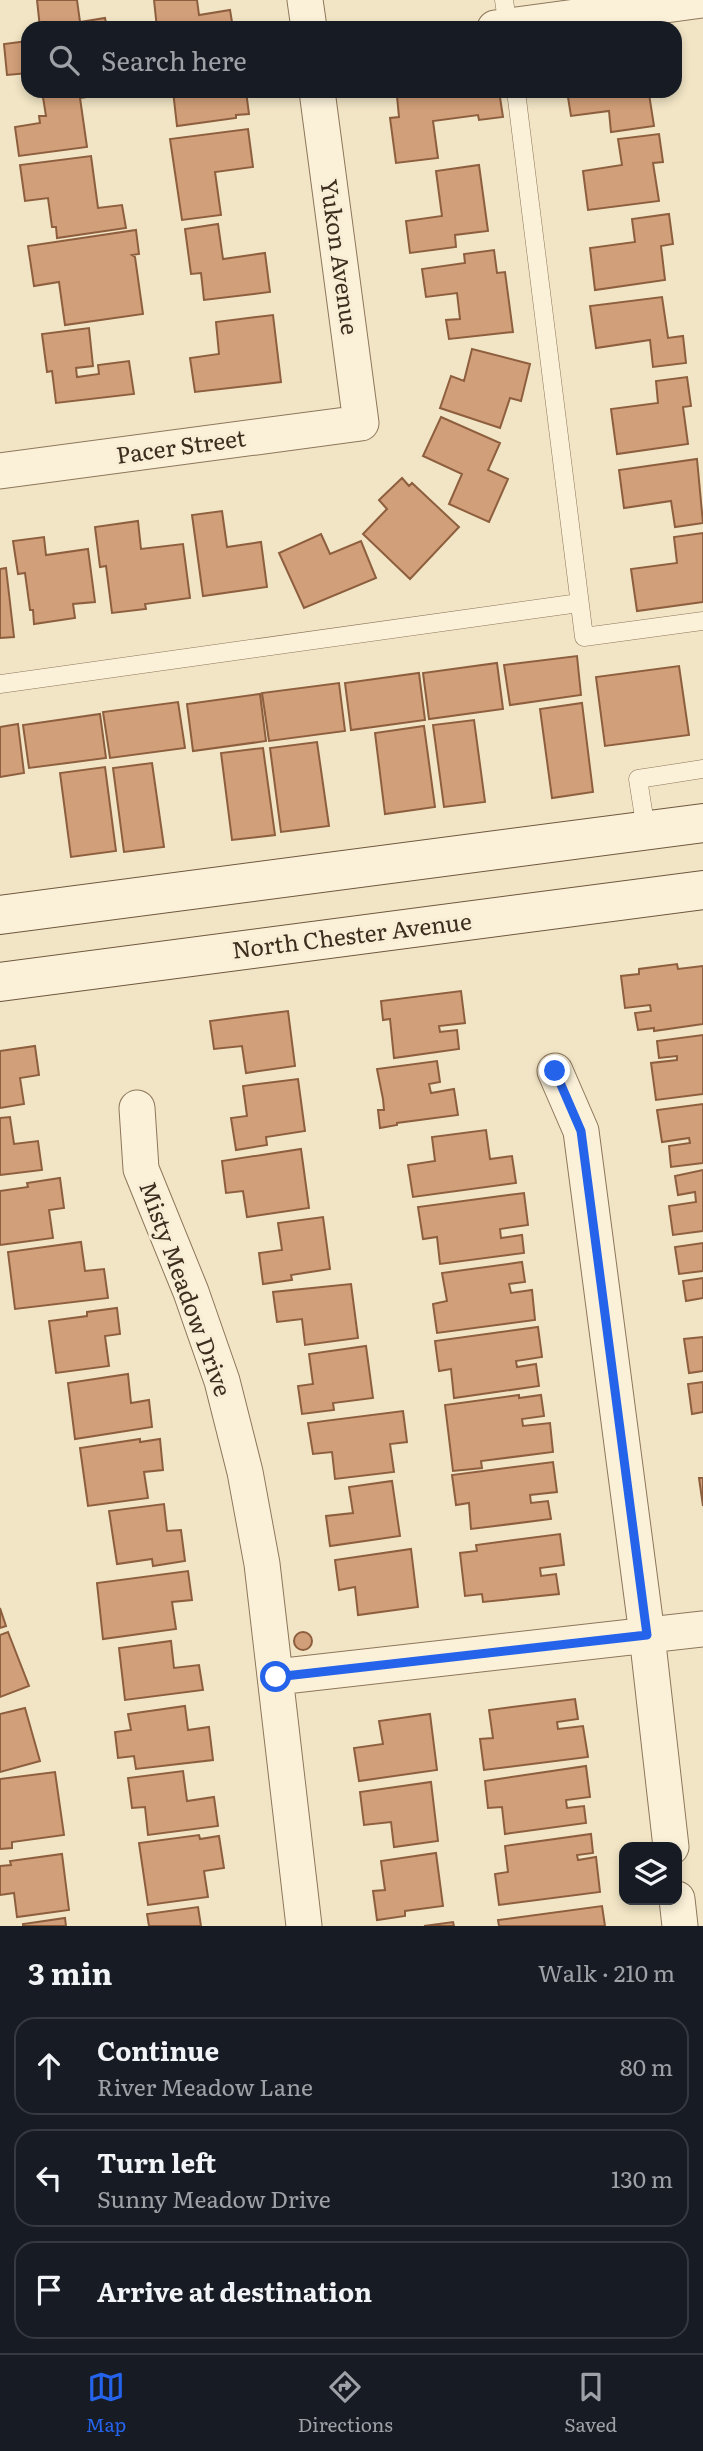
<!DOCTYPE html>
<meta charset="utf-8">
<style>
body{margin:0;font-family:Literata,serif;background:#20242c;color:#f1f3f6}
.controls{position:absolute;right:21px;bottom:21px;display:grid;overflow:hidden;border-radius:14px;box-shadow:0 4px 10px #0003}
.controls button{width:63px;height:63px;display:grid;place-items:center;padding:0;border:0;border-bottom:2px solid #363941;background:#171b24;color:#f1f3f6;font:35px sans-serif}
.stop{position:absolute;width:21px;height:21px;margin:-16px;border:5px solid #2563eb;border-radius:50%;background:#fff}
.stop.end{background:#2563eb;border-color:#fff;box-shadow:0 2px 7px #0008}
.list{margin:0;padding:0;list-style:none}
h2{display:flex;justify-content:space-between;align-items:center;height:91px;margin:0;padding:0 28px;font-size:30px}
h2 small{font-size:23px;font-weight:400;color:#9ea1a6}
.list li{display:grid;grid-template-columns:46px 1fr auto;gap:21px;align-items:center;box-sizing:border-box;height:98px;margin:0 14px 14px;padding:0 14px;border:2px solid #363941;border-radius:21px}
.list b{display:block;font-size:26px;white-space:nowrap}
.list p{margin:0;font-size:23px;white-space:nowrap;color:#9ea1a6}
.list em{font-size:23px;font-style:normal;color:#9ea1a6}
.icon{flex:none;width:38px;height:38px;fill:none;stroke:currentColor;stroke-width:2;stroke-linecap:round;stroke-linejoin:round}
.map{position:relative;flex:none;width:703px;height:1926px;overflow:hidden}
.search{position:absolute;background:#171b24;box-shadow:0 4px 10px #0003;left:21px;right:21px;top:21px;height:77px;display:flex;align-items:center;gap:18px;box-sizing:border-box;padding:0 24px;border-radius:21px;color:#9ea1a6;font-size:26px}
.sheet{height:427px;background:#171b24}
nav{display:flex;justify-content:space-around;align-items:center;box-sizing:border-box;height:98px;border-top:2px solid #363941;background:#171b24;font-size:19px;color:#9ea1a6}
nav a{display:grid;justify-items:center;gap:4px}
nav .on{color:#2563eb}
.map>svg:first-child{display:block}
</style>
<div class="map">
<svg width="703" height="1926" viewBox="0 0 703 1926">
<rect width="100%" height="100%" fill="#f1e5c5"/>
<path fill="#d19f79" stroke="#8e5f3e" stroke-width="2" d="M37,0H77L80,22L105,18L107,28H40Z
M154,0H197L199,15L230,10L233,28H157Z
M28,41V73L7,75L4,44Z
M42,91H100L101,95L80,98L87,147L19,156L15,127L40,123L39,116H46Z
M173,91H246L249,114L236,115V118L177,126Z
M434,91H499L503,117L479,120L478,115L433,121L438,158L396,163L390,118L399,117L397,96Z
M567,91H638L639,96L649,94L654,126L611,132L609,111L571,116Z
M248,129L253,167L215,172L221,215L182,220L170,139Z
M659,134L663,162L653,163L659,201L588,210L583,171L622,165L618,139Z
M91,156L98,208L122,205L126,228L57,238L56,227H52L48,198L25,201L20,165Z
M479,165L488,231L455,235L456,247L410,253L406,221L442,216L436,171Z
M669,214L673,244L661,246L665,280L595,290L590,248L635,242L632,219Z
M218,224L223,259L265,253L270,292L204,300L201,273L191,274L185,229Z
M136,230L139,254L132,255L135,257L143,314L65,325L59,282L34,286L28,246Z
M494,250L497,273L505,272L513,332L449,339L446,320L460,319L457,293L426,297L422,269L465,263L464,254Z
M662,297L668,338L683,336L686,363L653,367L650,340L596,348L590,306Z
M273,315L281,382L195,392L190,358L219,354L216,322Z
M89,328L93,366L76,368L77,377L99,374L98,365L129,361L134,394L56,403L52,371L47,372L42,334Z
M472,349L530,364L521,401L510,398L500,428L440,408L451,376L464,381Z
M687,377L691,406L683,407L688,444L617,454L611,409L658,403L656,381Z
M441,417L500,443L488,470L508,479L489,522L449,504L462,474L423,456Z
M697,459L703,523L675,527L671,501L624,508L619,470Z
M402,478L409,486L412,483L459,527L410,579L363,534L387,509L379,500Z
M222,511L227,547L261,542L267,587L203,596L192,515Z
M138,521L141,549L183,544L190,598L145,604L146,609L112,613L106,566L100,567L95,527Z
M703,533V602L637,611L631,569L677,563L674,537Z
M321,534L330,554L361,541L376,578L304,608L279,553Z
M44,537L46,555L88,549L95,602L73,604L75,618L34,624L33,610H30L25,573L18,574L13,541Z
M6,568L14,637L0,638V569Z
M577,656L581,695L510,705L504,665Z
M497,663L503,709L429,719L423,673Z
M679,666L689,735L605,746L596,677Z
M419,673L425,720L351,730L345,683Z
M339,683L345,731L269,741L262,693Z
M260,694L266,741L193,751L187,704Z
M178,702L185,748L110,758L103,712Z
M582,703L593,792L552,798L540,709Z
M100,714L106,758L29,768L23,725Z
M474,720L485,802L444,807L433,725Z
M18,724L24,773L0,777V727Z
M424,726L435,807L385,814L375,733Z
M317,742L329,826L281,832L270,748Z
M263,748L275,835L232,840L221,753Z
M152,763L164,847L124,852L113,768Z
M105,767L116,851L71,857L60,773Z
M677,964L678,969L703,966V1024L654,1031V1028L638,1030L635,1013L651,1011L650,1005L625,1008L621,976L639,974V969Z
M461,991L465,1023L439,1026L440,1032L457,1030L459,1049L394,1058L390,1019L383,1020L381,1001Z
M288,1011L295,1066L246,1073L242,1046L214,1049L210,1021Z
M703,1035V1094L656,1100L651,1063L677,1060V1056L659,1058L657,1041Z
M35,1046L39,1075L20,1078L24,1104L0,1108V1051Z
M437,1061L440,1082L429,1084L431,1093L454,1089L458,1115L397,1123V1125L380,1128L378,1110H384L383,1099L377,1069Z
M298,1079L305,1131L266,1137L267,1145L236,1150L231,1118L247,1116L243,1086Z
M703,1104V1163L671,1167L669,1146L690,1143L689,1138L662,1142L657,1110Z
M10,1117L14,1144L38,1141L42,1170L0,1175V1118Z
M486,1130L490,1159L512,1156L516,1183L413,1197L408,1165L435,1161L432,1137Z
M301,1149L309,1208L247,1217L243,1191L226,1193L222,1161Z
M703,1170V1231L673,1235L669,1206L696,1202L695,1192L678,1195L675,1176Z
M60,1178L64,1208L49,1210L53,1238L0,1245V1191L28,1187L27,1183Z
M524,1193L528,1225L500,1229L501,1238L522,1235L524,1253L440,1264L437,1237L423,1239L418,1207Z
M323,1217L330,1269L291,1275L292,1280L263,1284L259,1253L282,1250L278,1223Z
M81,1242L85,1271L104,1269L108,1298L15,1309L8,1252Z
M703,1243V1271L679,1274L675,1247Z
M522,1262L525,1282L509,1284L511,1293L532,1290L535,1320L437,1333L433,1304L447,1301L442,1273Z
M703,1278V1298L686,1301L683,1281Z
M351,1284L358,1338L305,1345L302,1319L277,1322L273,1292Z
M117,1308L120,1334L105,1336L109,1366L56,1373L49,1321L87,1316V1312Z
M538,1327L542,1357L516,1361L517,1367L536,1364L539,1386L454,1398L451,1369L439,1371L435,1341Z
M703,1337V1371L689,1373L684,1339Z
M366,1346L373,1398L333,1403L334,1410L302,1414L298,1386L313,1384L309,1354Z
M128,1374L131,1403L149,1400L152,1427L75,1439L68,1383Z
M703,1382V1412L692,1414L688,1384Z
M519,1395V1398L541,1395L544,1416L522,1419L523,1426L550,1423L553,1452L481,1461L482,1468L453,1471L445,1405Z
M403,1411L407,1442L390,1444L394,1472L335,1479L332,1452L313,1454L308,1423Z
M140,1439V1442L160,1439L163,1470L144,1472L148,1498L88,1506L80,1448Z
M553,1462L557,1492L530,1495L531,1503L548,1501L551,1519L471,1529L469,1503L456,1505L452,1475Z
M699,1478H703V1506Z
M392,1481L400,1536L330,1546L326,1516L353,1513L349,1487Z
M164,1504L167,1531L181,1530L185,1561L153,1566L152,1559L117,1564L109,1511Z
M560,1534L564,1565L540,1568L541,1576L556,1574L559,1594L483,1602L482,1594L465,1596L460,1553L477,1551L476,1545Z
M411,1549L418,1607L358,1615L355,1587L339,1590L335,1560Z
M188,1571L192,1600L172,1602L176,1629L103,1639L97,1583Z
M0,1608L6,1626L0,1628Z
M8,1632L29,1686L0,1697V1635Z
M294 1641a9 9 0 1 1 18 0a9 9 0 1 1-18 0Z
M171,1641L174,1668L199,1665L203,1690L125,1700L119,1648Z
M575,1699L578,1719L557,1722L558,1729L583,1726L588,1757L484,1770L480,1739L493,1738L489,1710Z
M185,1706L188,1730L209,1727L213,1760L136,1769L134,1756L118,1758L115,1732L131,1730L128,1714Z
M25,1708L40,1761L0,1772V1714Z
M430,1714L437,1770L359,1781L354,1748L383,1744L379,1721Z
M586,1766L590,1797L566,1800L567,1808L584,1806L586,1823L505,1834L502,1807L488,1808L485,1781Z
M183,1771L187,1801L214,1797L218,1826L148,1835L145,1807L132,1808L128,1778Z
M55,1772L64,1835L12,1842V1848L0,1849V1779Z
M431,1782L438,1841L394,1847L391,1822L364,1825L360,1792Z
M591,1834L593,1853L577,1855L578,1860L596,1857L600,1892L499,1905L495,1874L508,1872L505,1846Z
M199,1835L200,1839L219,1836L224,1868L204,1871L208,1897L148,1905L139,1843Z
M436,1853L443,1906L405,1911V1916L377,1920L373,1891L385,1890L381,1861Z
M62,1854L69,1910L17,1917L14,1893L0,1895V1866L11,1865L10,1861Z
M602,1906L605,1926H499L498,1920Z
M198,1907L201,1926H149L147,1914Z
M65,1918L66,1926H23V1924Z
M453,1922L454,1926H424Z"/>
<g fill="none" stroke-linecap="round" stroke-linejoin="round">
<g stroke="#8d765a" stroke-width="19">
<path id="lane" d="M504,0L508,28
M516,91L584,637L703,621
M0,684L579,603
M646,830L638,779L703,769"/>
</g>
<g stroke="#8d765a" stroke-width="37">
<path id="street" d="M305,0L309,28
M495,28L701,0
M0,471L361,423L317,91
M555,1071L581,1131L647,1635L671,1847
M137,1108L141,1169L191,1292L222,1381L245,1472L262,1564L304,1926
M276,1677L703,1629
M677,1899L680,1926"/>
</g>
<g stroke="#6f573d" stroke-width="40">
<path id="secondary" d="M0,915L703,823
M0,982L703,890"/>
</g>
<use href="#lane" stroke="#fbf1d9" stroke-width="18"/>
<use href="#street" stroke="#fbf1d9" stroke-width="35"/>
<use href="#secondary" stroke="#fbf1d9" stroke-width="38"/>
</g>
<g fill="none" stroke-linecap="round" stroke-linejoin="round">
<path stroke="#2563eb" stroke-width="9" d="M276,1677L647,1635L581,1131L555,1071"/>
</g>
<g text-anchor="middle" stroke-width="6" stroke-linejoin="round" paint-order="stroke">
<g font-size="23" fill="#3c2d1e" stroke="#f8eed5">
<text transform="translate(339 257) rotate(82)" y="8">Yukon Avenue</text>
<text transform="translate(181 447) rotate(-8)" y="8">Pacer Street</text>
<text transform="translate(352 936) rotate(-7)" y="8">North Chester Avenue</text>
<text transform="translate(185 1289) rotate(70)" y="8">Misty Meadow Drive</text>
</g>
</g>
</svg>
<div class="controls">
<button><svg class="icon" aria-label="layers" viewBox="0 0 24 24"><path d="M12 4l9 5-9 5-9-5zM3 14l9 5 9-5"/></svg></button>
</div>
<div class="stop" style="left:276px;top:1677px"></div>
<div class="stop end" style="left:555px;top:1071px"></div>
<div class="search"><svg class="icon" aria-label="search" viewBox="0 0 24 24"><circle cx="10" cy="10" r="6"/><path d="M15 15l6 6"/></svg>Search here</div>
</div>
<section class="sheet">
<h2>3 min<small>Walk · 210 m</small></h2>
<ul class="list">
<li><svg class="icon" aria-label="ahead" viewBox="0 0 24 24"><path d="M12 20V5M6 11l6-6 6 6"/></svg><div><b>Continue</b><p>River Meadow Lane</p></div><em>80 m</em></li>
<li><svg class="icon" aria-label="left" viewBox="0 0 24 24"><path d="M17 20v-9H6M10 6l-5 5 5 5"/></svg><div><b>Turn left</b><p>Sunny Meadow Drive</p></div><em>130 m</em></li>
<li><svg class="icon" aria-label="arrive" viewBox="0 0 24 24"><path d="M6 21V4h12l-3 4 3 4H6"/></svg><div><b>Arrive at destination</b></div></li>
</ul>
</section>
<nav>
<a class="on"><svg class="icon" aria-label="map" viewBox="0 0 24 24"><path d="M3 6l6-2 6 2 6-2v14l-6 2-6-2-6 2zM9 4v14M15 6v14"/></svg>Map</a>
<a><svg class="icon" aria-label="directions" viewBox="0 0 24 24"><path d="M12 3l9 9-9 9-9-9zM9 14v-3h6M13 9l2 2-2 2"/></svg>Directions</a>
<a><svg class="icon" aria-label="saved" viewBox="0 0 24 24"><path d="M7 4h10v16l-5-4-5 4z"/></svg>Saved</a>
</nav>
